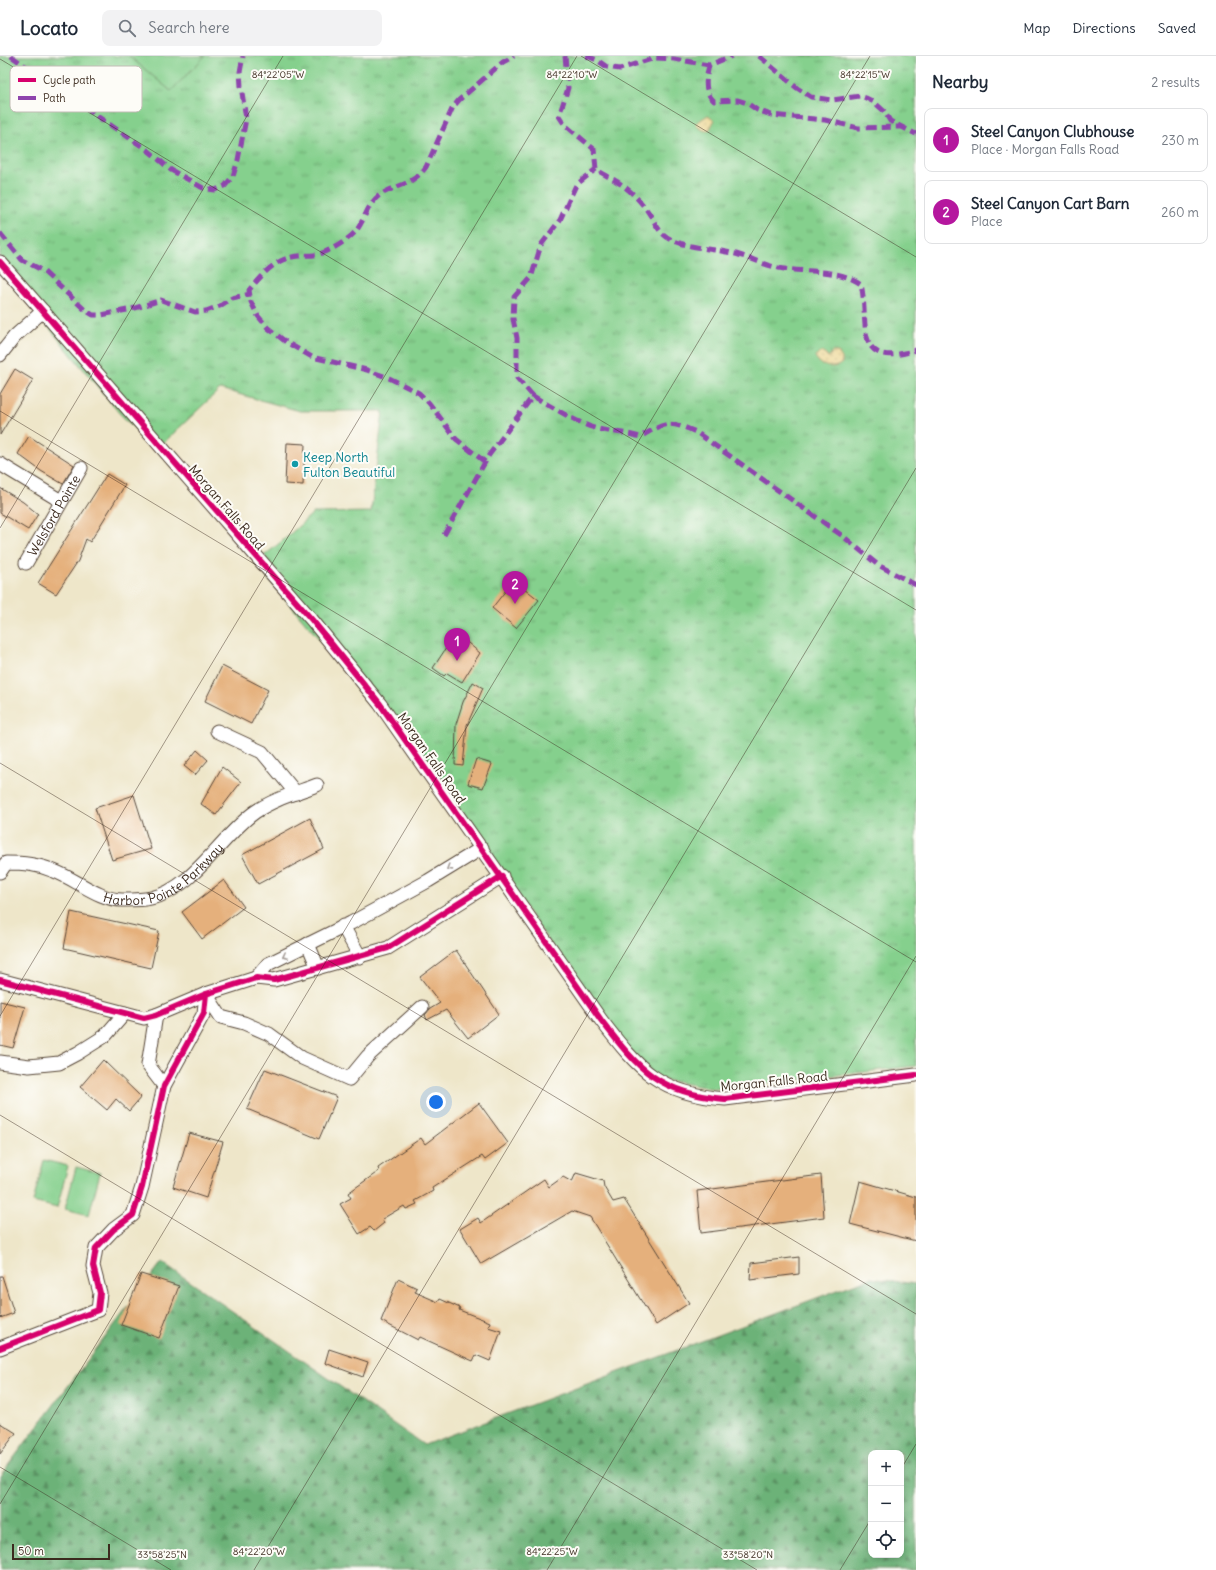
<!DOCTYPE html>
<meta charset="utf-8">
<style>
body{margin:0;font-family:Delius,sans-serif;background:#f2f2f3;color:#1f2937}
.controls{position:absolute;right:12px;bottom:12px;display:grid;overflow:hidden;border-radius:8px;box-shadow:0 2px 6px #0003}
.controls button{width:36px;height:36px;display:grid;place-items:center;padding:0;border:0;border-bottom:1px solid #e0e1e3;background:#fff;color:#1f2937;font:20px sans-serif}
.scale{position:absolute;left:12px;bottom:10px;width:98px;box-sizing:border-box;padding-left:4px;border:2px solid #3b2a1e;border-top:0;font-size:11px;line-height:14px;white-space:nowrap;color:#3b2a1e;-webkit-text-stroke:3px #fdfcf7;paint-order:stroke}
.you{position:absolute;left:436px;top:1046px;width:14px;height:14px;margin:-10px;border:3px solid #fff;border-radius:50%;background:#1a73e8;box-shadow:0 0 0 6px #1a73e833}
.badge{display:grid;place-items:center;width:26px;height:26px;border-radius:50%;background:#b5179e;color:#fff;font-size:13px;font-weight:700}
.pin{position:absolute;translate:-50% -33px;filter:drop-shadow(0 1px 2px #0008)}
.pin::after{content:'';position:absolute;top:21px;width:14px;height:12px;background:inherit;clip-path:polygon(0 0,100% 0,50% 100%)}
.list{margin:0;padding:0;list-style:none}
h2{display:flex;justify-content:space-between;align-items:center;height:52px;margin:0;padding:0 16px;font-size:17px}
h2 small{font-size:13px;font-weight:400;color:#747a83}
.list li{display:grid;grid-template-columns:26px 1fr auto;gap:12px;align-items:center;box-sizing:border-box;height:64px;margin:0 8px 8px;padding:0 8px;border:1px solid #e0e1e3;border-radius:8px}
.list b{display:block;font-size:15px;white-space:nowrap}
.list p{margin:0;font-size:13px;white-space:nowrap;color:#747a83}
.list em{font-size:13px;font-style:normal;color:#747a83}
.icon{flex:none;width:22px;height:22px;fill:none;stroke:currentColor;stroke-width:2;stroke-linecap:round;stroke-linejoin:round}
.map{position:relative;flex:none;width:916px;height:1514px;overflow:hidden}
header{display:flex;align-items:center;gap:24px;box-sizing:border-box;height:56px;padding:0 20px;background:#fff;border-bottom:1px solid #e0e1e3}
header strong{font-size:19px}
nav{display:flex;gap:22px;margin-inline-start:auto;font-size:14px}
.search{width:280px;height:36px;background:#f2f2f3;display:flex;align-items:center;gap:10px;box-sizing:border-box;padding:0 14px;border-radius:8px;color:#747a83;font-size:15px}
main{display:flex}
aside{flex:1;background:#fff}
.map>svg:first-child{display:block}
</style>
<header>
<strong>Locato</strong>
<div class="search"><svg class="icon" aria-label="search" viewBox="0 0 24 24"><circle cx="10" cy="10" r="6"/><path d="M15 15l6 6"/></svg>Search here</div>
<nav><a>Map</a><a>Directions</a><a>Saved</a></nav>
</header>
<main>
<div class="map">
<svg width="916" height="1514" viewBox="0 0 916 1514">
<defs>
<pattern id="grass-tufts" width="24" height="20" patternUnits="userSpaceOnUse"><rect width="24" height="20" fill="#85d08d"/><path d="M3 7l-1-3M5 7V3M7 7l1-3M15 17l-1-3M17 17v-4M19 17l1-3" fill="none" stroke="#6ea973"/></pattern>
<pattern id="forest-firs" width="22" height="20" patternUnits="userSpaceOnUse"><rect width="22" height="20" fill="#6cb278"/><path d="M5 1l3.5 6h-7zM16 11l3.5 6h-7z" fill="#5a9162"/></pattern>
<pattern id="sand-dots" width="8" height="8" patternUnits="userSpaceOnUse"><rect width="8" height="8" fill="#eeda9e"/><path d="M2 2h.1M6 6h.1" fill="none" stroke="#cdbb88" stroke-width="1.8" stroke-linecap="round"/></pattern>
</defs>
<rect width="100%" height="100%" fill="#fdfcf7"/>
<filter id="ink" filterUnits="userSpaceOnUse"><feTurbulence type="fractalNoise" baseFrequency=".025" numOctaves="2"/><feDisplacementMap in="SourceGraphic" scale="8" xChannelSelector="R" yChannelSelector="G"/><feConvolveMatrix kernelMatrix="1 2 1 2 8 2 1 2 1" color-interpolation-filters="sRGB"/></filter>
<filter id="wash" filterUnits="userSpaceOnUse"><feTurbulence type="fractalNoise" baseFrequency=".012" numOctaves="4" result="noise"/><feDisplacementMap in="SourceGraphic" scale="16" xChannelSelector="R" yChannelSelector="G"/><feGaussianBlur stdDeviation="0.9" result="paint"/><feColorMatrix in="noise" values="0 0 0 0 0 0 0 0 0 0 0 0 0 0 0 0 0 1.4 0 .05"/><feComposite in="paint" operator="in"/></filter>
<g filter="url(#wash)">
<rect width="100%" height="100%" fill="#eee6c9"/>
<path fill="url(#grass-tufts)" stroke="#607d56" d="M0,0H129L171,35L201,0H916V1010L715,1033L643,1020L428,712L255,507L287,481L313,457L371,456L383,355H300L220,333L156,394L120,358L0,212Z"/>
<path fill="url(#forest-firs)" stroke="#546e4b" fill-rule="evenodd" d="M162,1206L424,1389L870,1222L916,1228V1514H0V1420ZM871,1397H901V1499H871Z"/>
<path fill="url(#sand-dots)" stroke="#94825e" d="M708,59L714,65L710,73L705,75L698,71L696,67Z
M821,296L829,301L832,296H838L842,302V307C833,315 819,310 815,300Z"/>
<path fill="#85d08d" stroke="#607d56" d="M129,0H205L171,35Z
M44,1104L68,1110L57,1152L33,1146Z
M76,1111L100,1117L89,1159L65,1153Z"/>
<g id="blocks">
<path fill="#e5b07b" d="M15,313L33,324L0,379V338Z
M29,380L74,409L63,428L41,415L18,398Z
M287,387L305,388L303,429L285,428Z
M107,418L125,429L90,486L86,483L78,505L56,538L38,527Z
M0,432L23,446L38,458L28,474L0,457Z
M514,524L539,544L516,572L492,552Z
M456,577L480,597L462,626L447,617L444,620L433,612Z
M222,610L268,634L251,668L205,645Z
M473,626L483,632L467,669L463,710L455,709L456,668L463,646Z
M197,694L208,704L195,719L184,710Z
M476,703L492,708L483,732L468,728Z
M222,711L241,726L216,759L201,748Z
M134,739L151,793L112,804L95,752Z
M310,762L324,793L258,828L242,799Z
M224,824L244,851L202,883L182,856Z
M71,856L159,875L151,912L64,892Z
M456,894L499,958L468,982L446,954L427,964L425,959L430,953L440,947L420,921Z
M0,945L25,951L13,992L0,989Z
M103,1004L141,1041L129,1055L116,1043L107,1054L80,1031Z
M265,1013L337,1041L319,1083L247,1053Z
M479,1047L508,1087L485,1104L482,1100L432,1132L433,1135L415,1145L417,1148L406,1153L404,1150L382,1163L384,1167L374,1175L370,1171L359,1178L340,1148L351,1142L348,1137L379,1115L378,1112L421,1082L425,1088Z
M189,1077L223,1086L206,1142L173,1131Z
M576,1117L603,1125L604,1131L613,1146L624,1143L689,1247L656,1269L590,1161L572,1155L481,1208L460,1173L478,1162L481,1167L544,1123L549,1131L563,1121L572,1126Z
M821,1119L824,1161L701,1177L697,1135Z
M860,1125L916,1141V1185L850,1168Z
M799,1201V1218L750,1224L751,1207Z
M141,1218L179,1230L159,1282L121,1269Z
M0,1220H2L14,1257L0,1262Z
M398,1223L417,1232L415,1236L438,1246L440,1243L460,1252L459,1254L490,1266L488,1271L501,1275L490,1305L476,1299L473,1305L420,1281L418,1284L381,1265Z
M329,1293L368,1306L363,1321L325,1307Z
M0,1367L16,1377L0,1398Z"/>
</g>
</g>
<g filter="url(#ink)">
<use href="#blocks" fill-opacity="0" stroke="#564638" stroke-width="1"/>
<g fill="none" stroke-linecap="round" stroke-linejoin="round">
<g stroke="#564638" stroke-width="15">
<g id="street">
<path d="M0,206L312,564L380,648L601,964C639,1014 660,1038 725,1043L916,1019"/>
<path d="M0,299L15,280L43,255"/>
<path d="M0,408L61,445"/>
<path id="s1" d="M26,507L81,412"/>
<path d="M217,675L262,696L296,737"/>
<path id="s2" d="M0,816L6,807C23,807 38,808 54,815C76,823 100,845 124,844C132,844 143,844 151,842C193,833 221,780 255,756C274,743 296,737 317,729"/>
<path d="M343,870L360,901"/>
<path d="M308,888L318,912"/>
<path d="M256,922L268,908L351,867L428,825L482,792"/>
<path d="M0,924L144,962L156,959L206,938L256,922L274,924L388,892L502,820"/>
<path d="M206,938L221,961L244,967L269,978L302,1002L349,1023L368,1000L422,951"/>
<path d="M156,959L148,1009L164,1030"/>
<path d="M0,1006L29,1010L59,1007L78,997L105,980L125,957"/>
<path d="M0,1292L98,1254L100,1237L93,1210L96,1192L114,1173L133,1159L142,1131L164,1030L204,957L206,938"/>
</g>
</g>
<use href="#street" stroke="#fff" stroke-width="13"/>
<path stroke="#8e44ad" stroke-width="5" stroke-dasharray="10 5" stroke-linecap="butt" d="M11,0L41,21L66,33L97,60L149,95L171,114L203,132L215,134L225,130L233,120L238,104L246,63L241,30L240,16L243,0
M565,0L568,32L559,60L565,69L594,93L596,113C602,118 609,120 616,125C626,131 636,140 643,149C656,164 656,179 677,186C696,193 719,193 739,199C753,203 765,209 779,212C806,217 838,212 861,228C870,267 851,314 916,294
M586,0L597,4L607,11L620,13L655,2L674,3L709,9L732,0
M759,0L797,32L811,41L832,44L860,40L866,42L874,46L884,55L890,65L916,78
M709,9C706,23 703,35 714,45L738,44L747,47L757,54L771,59L825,64L858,72L901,71
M0,177L22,204L42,214L84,253L93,259H101L132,253L161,244L195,256L206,255L220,250L232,242L250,238
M533,340L517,322V282L513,263L514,241L531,222L541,189L560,164L576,129L596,113
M485,406L456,383L429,347L419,337L389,322L367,314L312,301L286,286L268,272L258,260L251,246L249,234C261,220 273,205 292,201C304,198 314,201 325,196C336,191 348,184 356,175C365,164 367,148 380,139C397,128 412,130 426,111L453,51L459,44L503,6L514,0
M444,479L489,399L533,340C552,351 571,363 591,371C606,376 625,376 640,381C666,366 668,364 696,376L844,481L878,509L916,529"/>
<g stroke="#fdfcf7" stroke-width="8">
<path id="cycleway" d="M0,206L312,564L380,648L601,964C639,1014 660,1038 725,1043L916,1019
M0,924L144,962L156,959L206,938L256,922L274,924L388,892L502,820
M0,1292L98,1254L100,1237L93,1210L96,1192L114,1173L133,1159L142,1131L164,1030L204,957L206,938"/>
</g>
<use href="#cycleway" stroke="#d6006c" stroke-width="6"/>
</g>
<defs><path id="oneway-chevron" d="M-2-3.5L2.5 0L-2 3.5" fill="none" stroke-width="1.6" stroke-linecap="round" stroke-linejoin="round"/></defs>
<g stroke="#a79f9a">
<use href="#oneway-chevron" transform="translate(449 812) rotate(148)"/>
<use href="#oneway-chevron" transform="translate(285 900) rotate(153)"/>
</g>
</g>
<path fill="none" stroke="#3b2a1e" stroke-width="1" stroke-opacity="0.45" d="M581,0L916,201M0,3L916,554M0,355L916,906M0,472L283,0M0,707L916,1258M0,960L577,0M0,1059L757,1514M0,1411L171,1514M901,1413L916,1388M0,1448L870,0M254,1514L916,412M547,1514L916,900M840,1514L871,1463"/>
<circle fill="#0f9aa8" stroke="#fdfcf7" stroke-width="1.5" cx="295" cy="408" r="4"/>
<g text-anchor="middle" stroke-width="4" stroke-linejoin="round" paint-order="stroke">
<g font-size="13" fill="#0d838f" stroke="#fdfcf7" text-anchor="start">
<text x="303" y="406">Keep North<tspan x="303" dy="15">Fulton Beautiful</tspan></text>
</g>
<g font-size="13" fill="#3b2a1e" stroke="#fdfcf7">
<text transform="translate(227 451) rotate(49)" y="5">Morgan Falls Road</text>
<text dy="5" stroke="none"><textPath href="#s1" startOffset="55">Welsford Pointe</textPath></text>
<text transform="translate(432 702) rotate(55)" y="5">Morgan Falls Road</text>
<text dy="5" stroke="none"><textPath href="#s2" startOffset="184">Harbor Pointe Parkway</textPath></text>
<text transform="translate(774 1025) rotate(-6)" y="5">Morgan Falls Road</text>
</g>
</g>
<rect x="10" y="10" width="132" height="46" rx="6" fill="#fdfcf7" stroke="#c3bdb6" stroke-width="1"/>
<rect x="18" y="22" width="18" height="4" fill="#d6006c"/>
<rect x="18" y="40" width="18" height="4" fill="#8e44ad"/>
<g font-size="11" fill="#3b2a1e">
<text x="43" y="28">Cycle path</text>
<text x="43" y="46">Path</text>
</g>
<g font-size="10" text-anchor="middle" fill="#3b2a1e" stroke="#fdfcf7" stroke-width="4" stroke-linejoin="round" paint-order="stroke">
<text x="278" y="22">84°22'05"W</text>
<text x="572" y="22">84°22'10"W</text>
<text x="865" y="22">84°22'15"W</text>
<text x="259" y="1499">84°22'20"W</text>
<text x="552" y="1499">84°22'25"W</text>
<text x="162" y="1502">33°58'25"N</text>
<text x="748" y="1502">33°58'20"N</text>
</g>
</svg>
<div class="controls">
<button>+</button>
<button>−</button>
<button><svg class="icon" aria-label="locate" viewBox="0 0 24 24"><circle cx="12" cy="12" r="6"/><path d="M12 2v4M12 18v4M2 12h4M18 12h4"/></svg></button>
</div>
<div class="scale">50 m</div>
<div class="you"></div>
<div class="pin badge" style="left:457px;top:605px">1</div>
<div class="pin badge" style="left:515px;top:548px">2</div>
</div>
<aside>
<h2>Nearby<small>2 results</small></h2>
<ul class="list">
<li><span class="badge">1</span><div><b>Steel Canyon Clubhouse</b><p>Place · Morgan Falls Road</p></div><em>230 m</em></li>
<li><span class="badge">2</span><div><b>Steel Canyon Cart Barn</b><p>Place</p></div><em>260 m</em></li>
</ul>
</aside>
</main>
